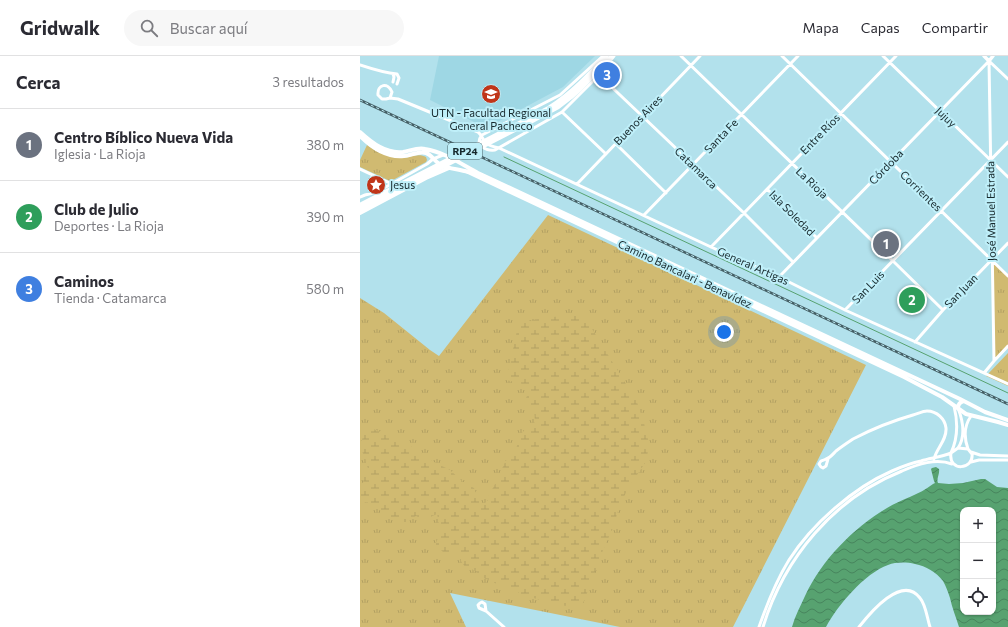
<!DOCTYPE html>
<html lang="es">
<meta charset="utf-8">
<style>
body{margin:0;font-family:Commissioner,sans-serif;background:#f7f7f7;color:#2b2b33}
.controls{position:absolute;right:12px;bottom:12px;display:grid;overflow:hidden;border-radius:8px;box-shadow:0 1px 3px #0004}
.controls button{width:36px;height:36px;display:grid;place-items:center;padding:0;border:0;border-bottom:1px solid #e1e1e2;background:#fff;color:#2b2b33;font:20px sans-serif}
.you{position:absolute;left:364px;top:276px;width:14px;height:14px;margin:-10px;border:3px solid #fff;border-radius:50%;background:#1a73e8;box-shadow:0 0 0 6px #1a73e833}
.badge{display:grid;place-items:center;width:26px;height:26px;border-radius:50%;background:#c03519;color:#fff;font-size:13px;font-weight:700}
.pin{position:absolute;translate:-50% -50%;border:2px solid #fff;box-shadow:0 1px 4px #0006}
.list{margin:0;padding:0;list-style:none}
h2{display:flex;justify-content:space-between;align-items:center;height:52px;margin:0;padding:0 16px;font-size:17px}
h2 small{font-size:13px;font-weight:400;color:#7c7c81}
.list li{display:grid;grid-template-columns:26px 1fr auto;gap:12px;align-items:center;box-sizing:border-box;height:72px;padding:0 16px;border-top:1px solid #e1e1e2}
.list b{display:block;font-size:15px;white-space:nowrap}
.list p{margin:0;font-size:13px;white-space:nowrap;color:#7c7c81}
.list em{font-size:13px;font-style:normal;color:#7c7c81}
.icon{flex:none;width:22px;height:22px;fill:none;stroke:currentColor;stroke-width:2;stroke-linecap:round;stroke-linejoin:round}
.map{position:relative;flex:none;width:648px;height:571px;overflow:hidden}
header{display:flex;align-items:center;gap:24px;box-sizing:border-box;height:56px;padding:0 20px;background:#fff;border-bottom:1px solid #e1e1e2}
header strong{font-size:19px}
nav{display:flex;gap:22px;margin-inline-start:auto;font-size:14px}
.search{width:280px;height:36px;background:#f7f7f7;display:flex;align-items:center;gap:10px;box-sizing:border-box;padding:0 14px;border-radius:22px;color:#7c7c81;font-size:15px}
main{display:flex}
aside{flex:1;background:#fff}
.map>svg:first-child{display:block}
</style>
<header>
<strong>Gridwalk</strong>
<div class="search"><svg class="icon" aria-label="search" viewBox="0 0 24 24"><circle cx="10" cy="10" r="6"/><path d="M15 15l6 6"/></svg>Buscar aquí</div>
<nav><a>Mapa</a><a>Capas</a><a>Compartir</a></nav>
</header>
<main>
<aside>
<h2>Cerca<small>3 resultados</small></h2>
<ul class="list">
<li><span class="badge" style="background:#6b7280">1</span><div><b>Centro Bíblico Nueva Vida</b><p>Iglesia · La Rioja</p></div><em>380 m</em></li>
<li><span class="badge" style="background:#2e9e5b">2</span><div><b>Club de Julio</b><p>Deportes · La Rioja</p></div><em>390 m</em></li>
<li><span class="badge" style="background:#3f7fe0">3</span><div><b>Caminos</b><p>Tienda · Catamarca</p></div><em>580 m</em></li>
</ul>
</aside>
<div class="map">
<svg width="648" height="571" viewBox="0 0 648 571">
<defs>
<pattern id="grass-tufts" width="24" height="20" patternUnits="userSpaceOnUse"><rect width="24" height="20" fill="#d0ba71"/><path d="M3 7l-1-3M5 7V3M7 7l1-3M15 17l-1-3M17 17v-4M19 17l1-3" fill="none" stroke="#b2a062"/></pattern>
<pattern id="wetland-marsh" width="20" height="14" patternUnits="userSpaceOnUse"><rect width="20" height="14" fill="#d0ba71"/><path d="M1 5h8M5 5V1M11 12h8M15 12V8" fill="none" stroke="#b2a062"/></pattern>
<pattern id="water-waves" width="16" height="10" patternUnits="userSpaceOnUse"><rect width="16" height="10" fill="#57a270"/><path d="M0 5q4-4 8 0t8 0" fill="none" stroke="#47845c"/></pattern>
</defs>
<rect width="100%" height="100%" fill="#b2e1ec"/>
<path fill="#9ed7e4" d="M79,0H235L203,31L126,72L70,44Z"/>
<path fill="url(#grass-tufts)" d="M7,89C18,97 31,102 44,102C51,101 59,97 66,101L67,104L66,106L33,124L30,125L0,111V104Z
M188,159L506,309L373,571H260L90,537L106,571H0V242L24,257L70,294L79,300Z
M632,204L648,220V290L634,305Z
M648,297V330L626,320Z"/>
<path fill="url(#wetland-marsh)" d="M217,259L223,262L229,268L277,346L286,374L289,388L287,401L285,407L269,431L260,448L253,472L243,494L240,503L224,545L223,547C210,556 180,543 166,540C162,539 158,536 154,534C144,531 134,527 124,522C118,519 113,511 105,511L101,505V503L104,497L102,496L87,500L76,489V487L78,482V478L84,472V470L79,467L77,458C67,462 67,466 56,460L47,466H44L35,463L23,457L14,449L6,446L0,449V434L3,428L4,418L5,417H10V415C7,412 5,406 6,401C4,399 3,398 2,395C0,388 3,376 8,372H11L36,382L39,383L42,388H46L56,393L66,402L90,414L102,425L114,432L121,449H124L125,447L128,444L129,439L135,428L145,406L151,398L156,394L158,385L161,378L168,370H171L172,372H173L175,365L174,355L168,352L164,346L167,340L169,329L156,327L147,324V322L157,274L161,268L180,262Z"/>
<path fill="url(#water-waves)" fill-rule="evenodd" d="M576,411L579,413C580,418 576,423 578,427L589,428L603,427L621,423H625L637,431L648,432V571H599C596,561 592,552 590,542C588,536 586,530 583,525C576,516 566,510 555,508C546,506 536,506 528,509C505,517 477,550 466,571H432C435,560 440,551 445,540C462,504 492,473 527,452C542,443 559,439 573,428L575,427L574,425L571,413L572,412ZM603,454H633V556H603Z"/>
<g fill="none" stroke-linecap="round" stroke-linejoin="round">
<path stroke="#57a270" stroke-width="1" d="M144,101L648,337"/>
<path stroke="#fff" stroke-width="3" d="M243,0L200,39L122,79C114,89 126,95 135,94L202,56L239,19L254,0
M321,0L533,205L583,254
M422,0L648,220
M523,0L648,121
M629,5L634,305
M629,5L648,23
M0,9C12,13 24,17 37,18L39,22L37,28
M239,19L384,157L433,206
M33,26L34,21L33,18
M30,42L32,36C28,26 17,28 18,39L22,43H26L30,42L38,43L118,76C122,79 122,83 126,87C129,90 134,91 139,92L351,191L419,221L485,254L648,328
M202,56L246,98
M256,88L306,137
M0,113L32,128
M217,128L340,0
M407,133L457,182
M12,137V119
M0,141L5,139L17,136L67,108L73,103L83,99
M284,159L438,0
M351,191L536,0
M419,221L629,5
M485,254L648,86
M555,286L583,254L648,187
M624,317L634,305L648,290
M598,352C603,365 606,380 598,392
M598,392L608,393L612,398C614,414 588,416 591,397Z
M608,393C604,382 604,370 611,360
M611,396L620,399L648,400
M468,403L466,410L463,412L461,411L459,408L461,405C463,404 465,404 466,403C470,402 473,398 476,395C481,391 487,387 493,383C512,373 532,365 553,359C557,358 563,355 567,355C577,355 585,363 586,372C587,384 576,393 574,403
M611,406L619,404H648
M126,555L125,548L122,546L120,547L118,549L119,552L126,555L144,571
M399,571C407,548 416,525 429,504C452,468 493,432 532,415C541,411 551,407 561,405C571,402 581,401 591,397C598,382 598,366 594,350
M403,571C424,502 474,442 542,415C558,408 576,402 592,408
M499,571C510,557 542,518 560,542C566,549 567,562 570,571"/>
<path stroke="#fff" stroke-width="3.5" d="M624,0L629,5L633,0"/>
<path stroke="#fff" stroke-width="4" d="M0,76C12,87 26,98 43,96C50,95 58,91 65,93C84,96 101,108 118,117L600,343L625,356L648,364
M0,80C12,92 27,102 44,100C52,99 59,95 66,97C72,99 75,106 81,109C89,113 99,113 108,116L544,321L582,341L606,358L638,366L648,369
M0,157L66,122L89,112
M598,352C598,348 600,346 604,345"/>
<path stroke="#fff" stroke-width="4.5" d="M0,149L189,52C212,37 228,20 246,0
M0,153L170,66L198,51L211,41L221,32L252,0"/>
<g stroke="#455f65" stroke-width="2.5">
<path id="rail" d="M0,44L648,348"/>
</g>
<use href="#rail" stroke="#bfeff9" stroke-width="1" stroke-dasharray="3" stroke-linecap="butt"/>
</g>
<defs>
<g id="university-disc" transform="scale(1)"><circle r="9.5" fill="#c03519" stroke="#bfeff9"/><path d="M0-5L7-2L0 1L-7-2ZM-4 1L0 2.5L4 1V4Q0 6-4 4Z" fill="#fff"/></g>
<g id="sight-disc" transform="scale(1)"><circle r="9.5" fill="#c03519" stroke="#bfeff9"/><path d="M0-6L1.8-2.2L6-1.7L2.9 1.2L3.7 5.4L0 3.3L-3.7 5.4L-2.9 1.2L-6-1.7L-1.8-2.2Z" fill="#fff"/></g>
</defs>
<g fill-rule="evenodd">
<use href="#university-disc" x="131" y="38"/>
<use href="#sight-disc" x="16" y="129"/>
</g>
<g text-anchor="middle" stroke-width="4" stroke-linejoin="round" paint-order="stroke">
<rect fill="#bfeff9" stroke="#49646a" stroke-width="1" x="88" y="87" width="34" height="16" rx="3"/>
<g font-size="10" font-weight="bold" fill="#17292d">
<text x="105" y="99">RP24</text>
</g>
<g font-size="11" fill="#17292d" stroke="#bfeff9">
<text x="131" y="61">UTN - Facultad Regional<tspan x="131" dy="13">General Pacheco</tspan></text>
<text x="30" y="133" text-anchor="start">Jesus</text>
</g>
<g font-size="11" fill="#17292d" stroke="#bfeff9">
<text transform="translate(586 61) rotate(44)" y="4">Jujuy</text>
<text transform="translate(278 64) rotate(-46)" y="4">Buenos Aires</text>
<text transform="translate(460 78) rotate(-46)" y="4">Entre Ríos</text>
<text transform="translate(361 80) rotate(-46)" y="4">Santa Fe</text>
<text transform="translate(526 111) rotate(-46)" y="4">Córdoba</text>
<text transform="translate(336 112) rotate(44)" y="4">Catamarca</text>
<text transform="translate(452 127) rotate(44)" y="4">La Rioja</text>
<text transform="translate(561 135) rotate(44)" y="4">Corrientes</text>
<text transform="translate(631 155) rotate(-91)" y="4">José Manuel Estrada</text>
<text transform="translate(432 157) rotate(45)" y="4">Isla Soledad</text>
<text transform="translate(393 210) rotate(24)" y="4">General Artigas</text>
<text transform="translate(325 218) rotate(25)" y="4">Camino Bancalari - Benavídez</text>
<text transform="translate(508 231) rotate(-46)" y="4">San Luis</text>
<text transform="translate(601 235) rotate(-46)" y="4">San Juan</text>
</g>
</g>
</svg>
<div class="controls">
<button>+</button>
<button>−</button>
<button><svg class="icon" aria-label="locate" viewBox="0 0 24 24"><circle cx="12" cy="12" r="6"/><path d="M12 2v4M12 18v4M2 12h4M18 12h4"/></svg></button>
</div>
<div class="you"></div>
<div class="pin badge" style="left:526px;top:188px;background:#6b7280">1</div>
<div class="pin badge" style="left:552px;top:244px;background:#2e9e5b">2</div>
<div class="pin badge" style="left:247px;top:19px;background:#3f7fe0">3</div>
</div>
</main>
